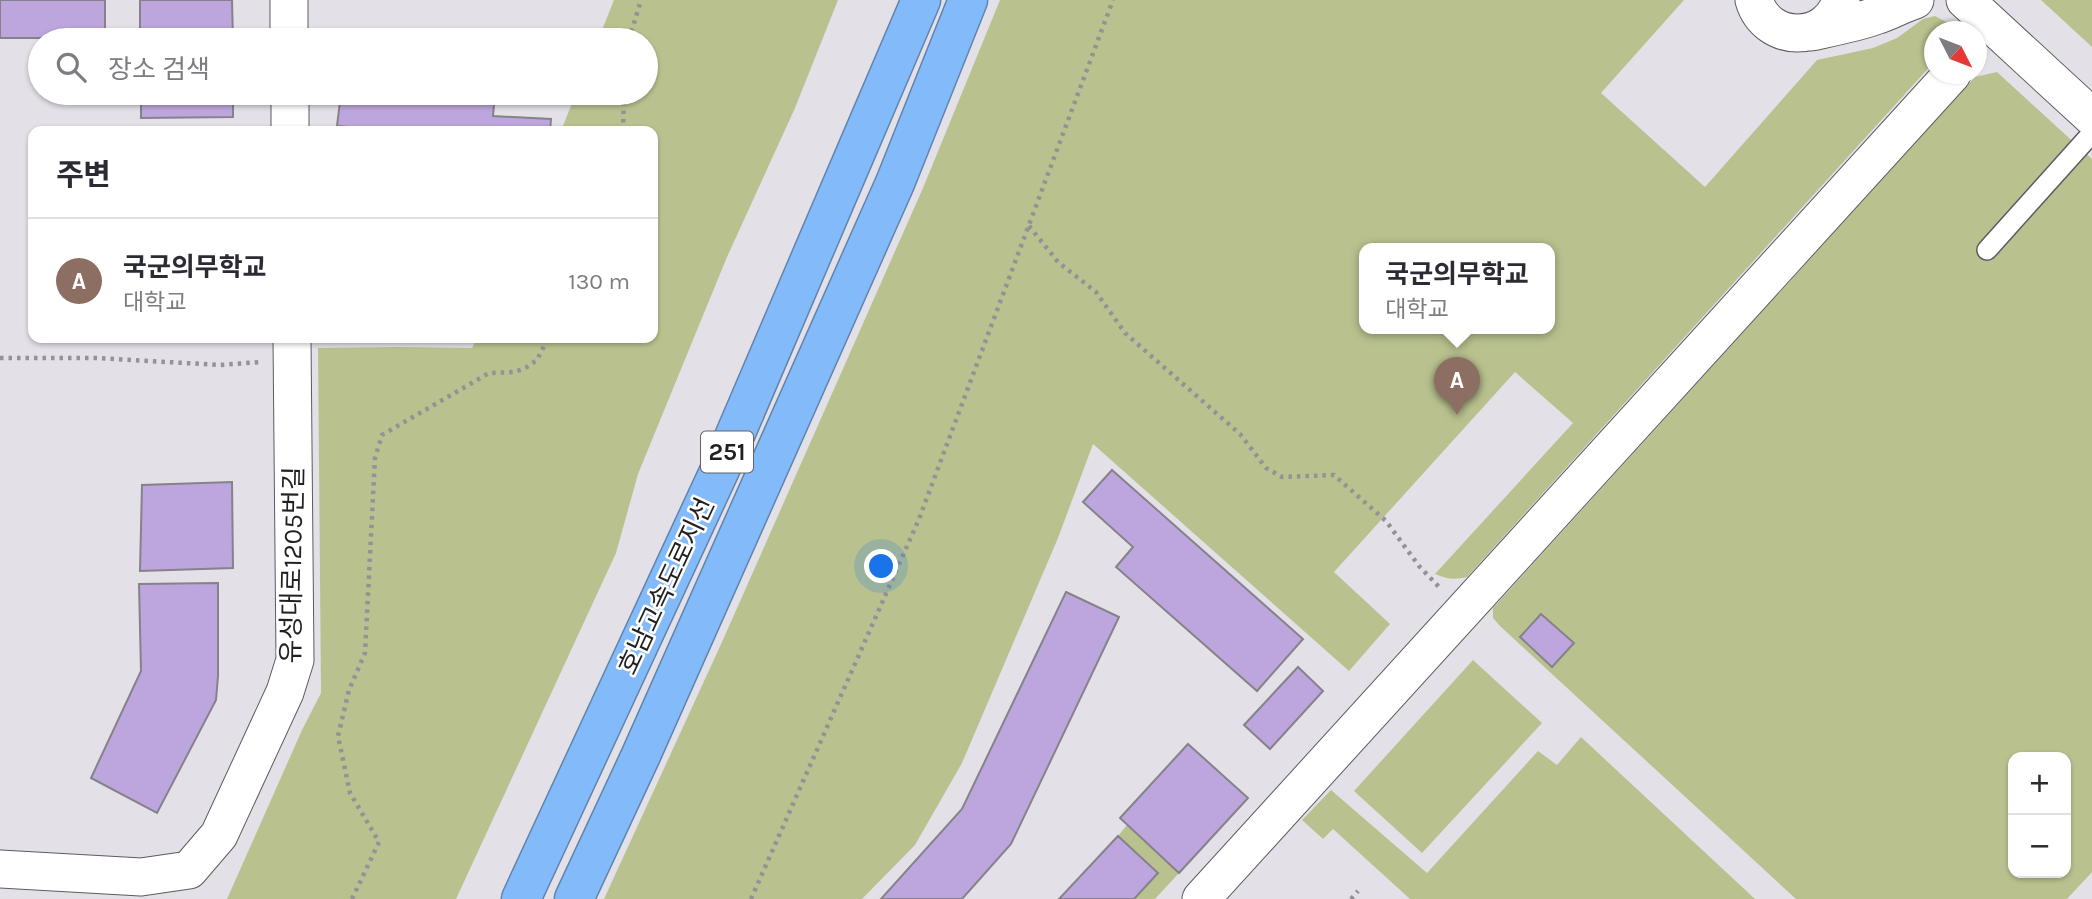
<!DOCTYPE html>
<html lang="ko">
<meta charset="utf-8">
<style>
body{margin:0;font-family:Karla,"Noto Sans KR",sans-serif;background:#f2f2f3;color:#2b2b33}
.controls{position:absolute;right:21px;bottom:21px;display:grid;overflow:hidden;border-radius:14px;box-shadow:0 2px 5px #0004}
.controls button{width:63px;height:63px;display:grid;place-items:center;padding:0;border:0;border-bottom:2px solid #e1e1e2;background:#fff;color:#2b2b33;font:35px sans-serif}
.compass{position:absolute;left:1924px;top:21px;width:63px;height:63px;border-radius:50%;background:#fff;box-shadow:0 2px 5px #0004;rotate:132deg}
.you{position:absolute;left:882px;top:567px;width:24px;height:24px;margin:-18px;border:5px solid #fff;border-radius:50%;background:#1a73e8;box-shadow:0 0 0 10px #1a73e833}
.badge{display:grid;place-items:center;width:46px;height:46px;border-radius:50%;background:#b45309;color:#fff;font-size:23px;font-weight:700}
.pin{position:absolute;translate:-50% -58px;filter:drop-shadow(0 2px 4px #0008)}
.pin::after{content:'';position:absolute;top:37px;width:24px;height:21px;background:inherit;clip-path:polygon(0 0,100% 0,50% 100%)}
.popup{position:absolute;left:1359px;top:243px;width:196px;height:91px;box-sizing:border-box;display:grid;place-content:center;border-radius:14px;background:#fff;filter:drop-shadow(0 2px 5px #0005);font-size:23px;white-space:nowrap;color:#7c7c81}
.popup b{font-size:26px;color:#2b2b33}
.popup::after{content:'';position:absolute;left:50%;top:100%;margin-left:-14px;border:14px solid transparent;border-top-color:#fff}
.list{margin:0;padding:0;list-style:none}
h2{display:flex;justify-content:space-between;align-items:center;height:91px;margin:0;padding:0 28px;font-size:30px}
h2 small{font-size:23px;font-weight:400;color:#7c7c81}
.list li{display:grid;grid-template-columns:46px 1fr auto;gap:21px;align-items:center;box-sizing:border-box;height:126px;padding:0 28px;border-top:2px solid #e1e1e2}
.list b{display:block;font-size:26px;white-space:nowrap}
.list p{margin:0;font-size:23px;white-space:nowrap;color:#7c7c81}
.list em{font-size:23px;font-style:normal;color:#7c7c81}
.icon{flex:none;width:38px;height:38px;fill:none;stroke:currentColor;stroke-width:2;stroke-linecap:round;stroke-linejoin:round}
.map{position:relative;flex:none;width:2092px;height:899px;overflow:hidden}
.search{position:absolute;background:#fff;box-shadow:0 2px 5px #0004;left:28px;top:28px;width:630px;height:77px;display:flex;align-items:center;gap:18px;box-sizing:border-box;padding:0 24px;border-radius:38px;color:#7c7c81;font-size:26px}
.panel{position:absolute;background:#fff;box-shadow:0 2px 5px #0004;left:28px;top:126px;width:630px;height:217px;border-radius:14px}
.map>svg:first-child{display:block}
</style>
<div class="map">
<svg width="2092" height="899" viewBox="0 0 2092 899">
<rect width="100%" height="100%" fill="#e3e0e8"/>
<path fill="#b9c28f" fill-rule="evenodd" d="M614,0H838L795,108L727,257L638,474L616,553L456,899H227L302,730L321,693L318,348L398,347L472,348L477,338H653V131H561L576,93H646V40H598Z
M1000,0H1684L1601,93L1705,187L1817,60L1873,48L1897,38L1923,19L1935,16L1946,22L1952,31L1934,32V62L1467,577C1454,580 1447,579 1435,574L1573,423L1515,372L1334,572L1390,624L1349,671L1093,444L1058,538L962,763L915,845L862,899H604L722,642L923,188ZM1364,249H1550V329H1364Z
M2041,0H2092V47Z
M1997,72L2092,159V872L2067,899H1796L1500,626L1493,618V608L1975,77ZM2013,757H2066V873H2013Z
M1473,660L1542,723L1422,853L1354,791Z
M1581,737L1755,899H1410L1333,829L1323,839L1302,820L1331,790L1427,873L1538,751L1557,765Z
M1127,825L1179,873L1155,899H1134L1158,873L1118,836Z"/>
<path fill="#bca6dd" stroke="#858289" stroke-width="2" d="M0,0H105V38H0Z
M140,0H232L233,40H140Z
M348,33L407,40H347Z
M141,93H233V117L141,118Z
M341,93H495L493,116L551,119L550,131H393L337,126Z
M231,127V131H134V128Z
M1112,470L1303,639L1257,691L1116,567L1133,547L1083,502Z
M232,482L233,568L140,571L142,485Z
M218,583V676L216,700L157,813L91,778L141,671L139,584Z
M1066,592L1119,617L1011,844L962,899H881L962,809Z
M1541,614L1574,643L1552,667L1520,637Z
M1298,667L1323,691L1270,749L1244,725Z
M1188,744L1248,798L1179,873L1120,818Z
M1118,836L1158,873L1134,899H1059Z"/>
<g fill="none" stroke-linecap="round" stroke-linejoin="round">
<g stroke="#5d5b61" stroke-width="22">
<path id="service" d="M1987,250L2092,133"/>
</g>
<g stroke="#5d5b61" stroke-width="39">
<path id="minor" d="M289,0V40
M1754,0C1767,44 1828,44 1841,0
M1965,0L2092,117
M1811,32C1834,27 1856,23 1878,15C1891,11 1902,4 1915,0
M290,93V131
M0,869L141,877L189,870L219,835L285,692L295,660L292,338
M1201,899L1952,74"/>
</g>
<g stroke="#6084ad" stroke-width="41">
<path id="motorway" d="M521,899L723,463L921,0
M574,899L641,755L895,183L968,0"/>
</g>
<path stroke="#949197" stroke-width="4.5" stroke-dasharray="3.5 5" stroke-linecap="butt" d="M629,40L641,0
M623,131L624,93
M1029,226L1058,262L1096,292L1125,333L1240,434L1266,468L1282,477L1334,475L1386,521L1419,566L1439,587
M0,358H96L220,365L261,362
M352,899L379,842L350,793L338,736L349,690L365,653L375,458L382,435L489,373L515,372L527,367L537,360L548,338
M751,899L919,519L1113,0
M1351,899L1358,891"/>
<use href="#service" stroke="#fff" stroke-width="19"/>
<use href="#minor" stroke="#fff" stroke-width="37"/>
<use href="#motorway" stroke="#83baf9" stroke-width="38"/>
</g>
<g text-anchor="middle" stroke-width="5" stroke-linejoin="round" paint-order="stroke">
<rect fill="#fff" stroke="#636264" stroke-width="2" x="701" y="431.5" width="52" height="41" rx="5"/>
<g font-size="24" font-weight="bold" fill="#201f21">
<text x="727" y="460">251</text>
</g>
<g font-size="26" fill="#201f21" stroke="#fff">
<text transform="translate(292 565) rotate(-89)" y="9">유성대로1205번길</text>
<text transform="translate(666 586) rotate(-65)" y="9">호남고속도로지선</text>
</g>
</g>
</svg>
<div class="controls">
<button>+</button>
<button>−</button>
</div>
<svg class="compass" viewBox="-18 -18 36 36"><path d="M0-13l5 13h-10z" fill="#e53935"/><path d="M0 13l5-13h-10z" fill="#7c7c81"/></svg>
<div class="you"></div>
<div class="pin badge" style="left:1457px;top:415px;background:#8d6e63">A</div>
<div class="popup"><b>국군의무학교</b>대학교</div>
<div class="search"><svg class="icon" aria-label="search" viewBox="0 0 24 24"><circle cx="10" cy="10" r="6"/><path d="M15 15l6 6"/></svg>장소 검색</div>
<section class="panel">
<h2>주변<small></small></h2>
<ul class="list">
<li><span class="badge" style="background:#8d6e63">A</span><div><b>국군의무학교</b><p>대학교</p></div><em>130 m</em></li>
</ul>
</section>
</div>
